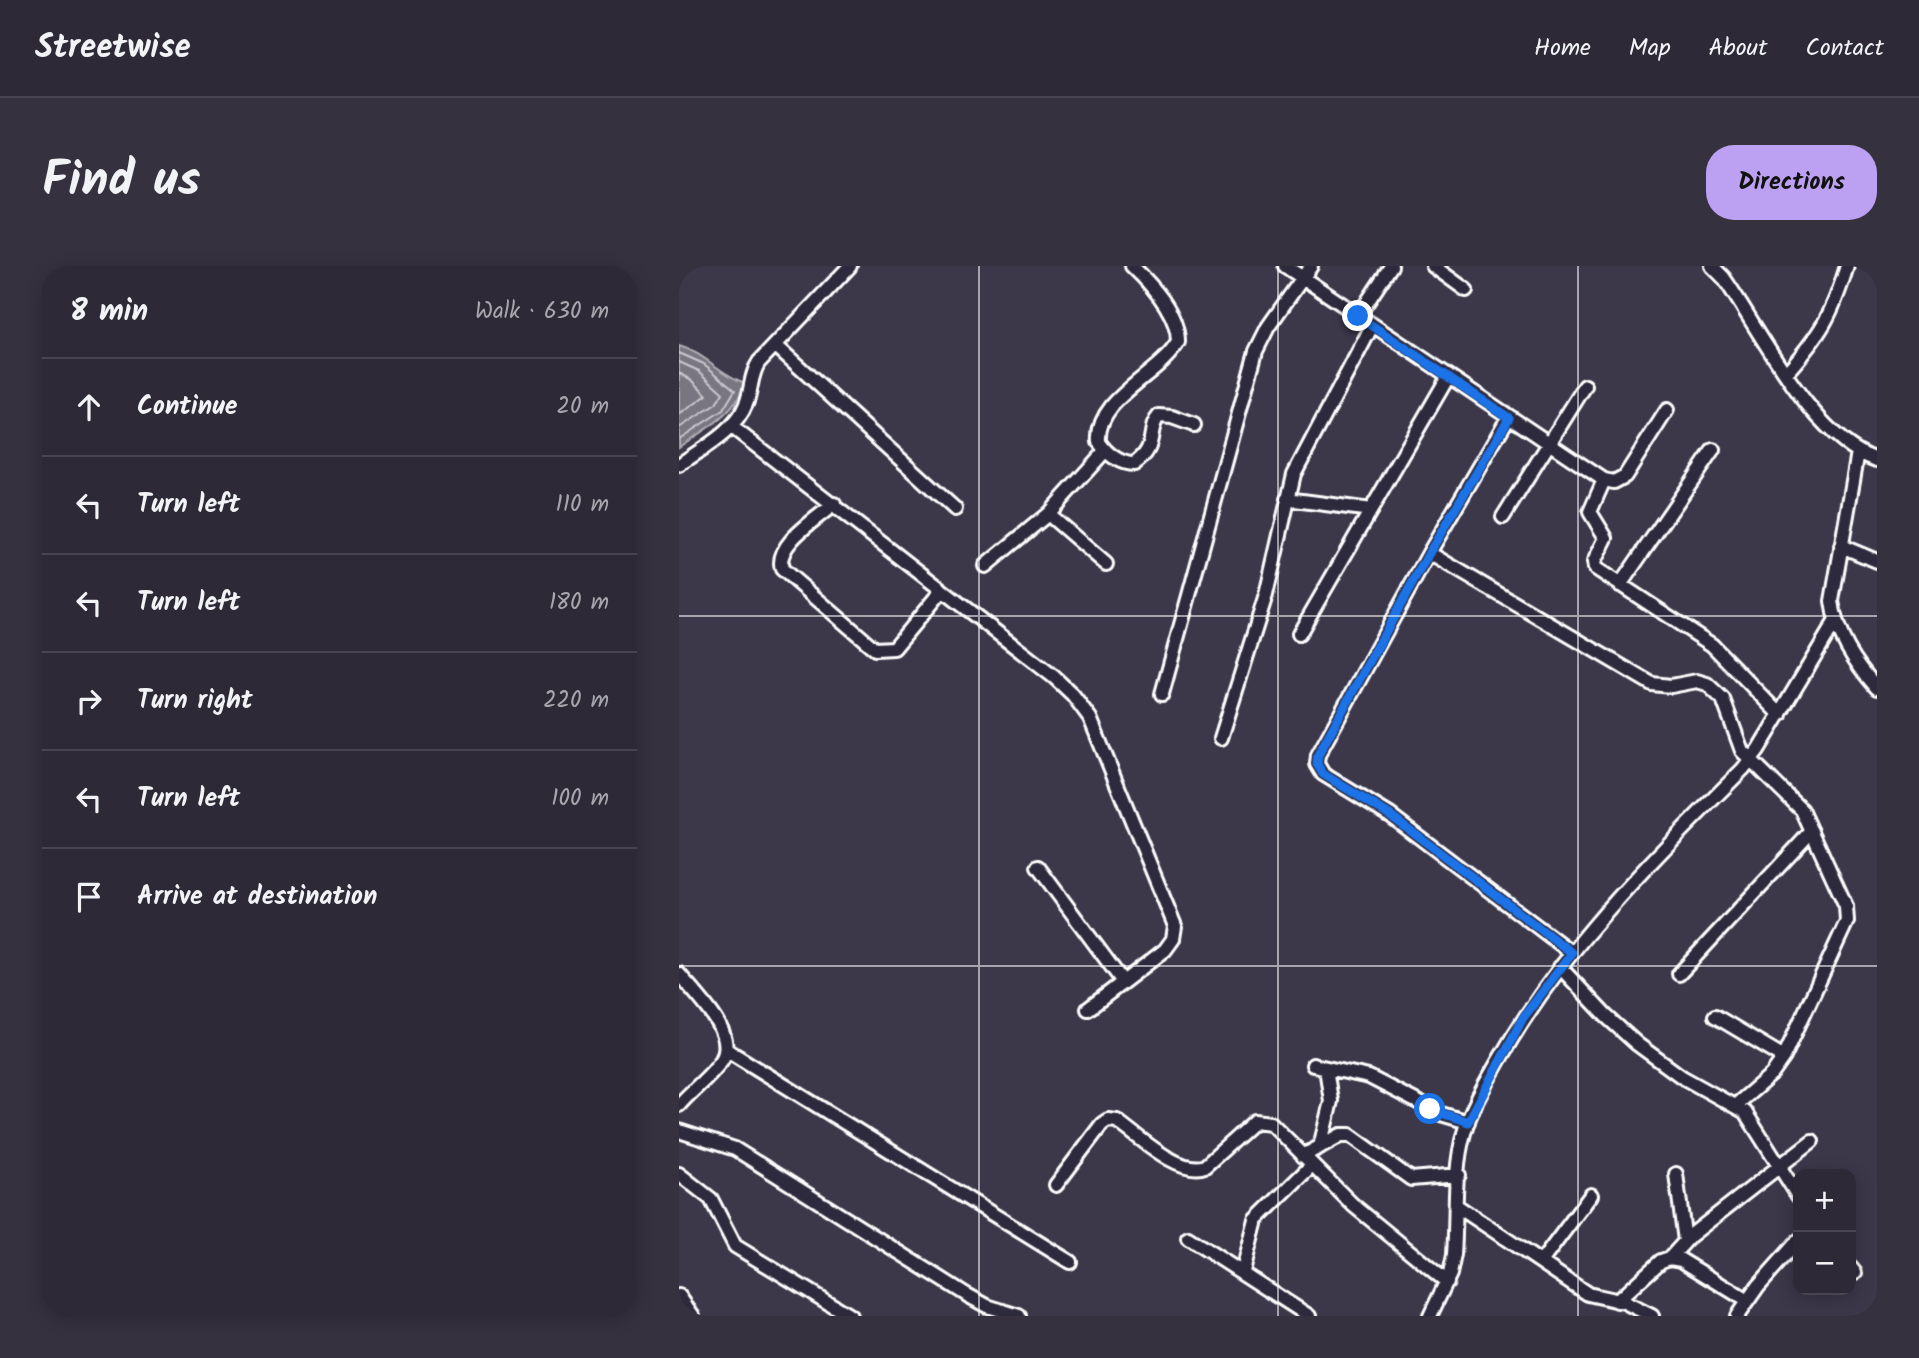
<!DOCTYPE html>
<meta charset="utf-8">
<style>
body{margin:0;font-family:Kalam,sans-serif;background:#35313f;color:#f1f3f6}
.controls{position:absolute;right:21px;bottom:21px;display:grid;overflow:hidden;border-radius:14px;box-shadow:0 4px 18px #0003}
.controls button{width:63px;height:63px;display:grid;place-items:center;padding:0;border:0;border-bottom:2px solid #484552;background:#2d2937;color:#f1f3f6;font:35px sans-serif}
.stop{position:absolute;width:21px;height:21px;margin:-16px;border:5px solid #1a73e8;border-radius:50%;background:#fff}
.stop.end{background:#1a73e8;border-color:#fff;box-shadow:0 2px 7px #0008}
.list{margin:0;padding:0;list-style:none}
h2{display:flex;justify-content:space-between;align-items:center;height:91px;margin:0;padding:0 28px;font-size:30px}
h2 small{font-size:23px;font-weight:400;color:#a7a6ad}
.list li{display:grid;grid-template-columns:46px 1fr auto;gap:21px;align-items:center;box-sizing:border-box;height:98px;padding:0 28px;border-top:2px solid #484552}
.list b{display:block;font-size:26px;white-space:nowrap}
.list em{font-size:23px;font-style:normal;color:#a7a6ad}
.icon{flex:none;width:38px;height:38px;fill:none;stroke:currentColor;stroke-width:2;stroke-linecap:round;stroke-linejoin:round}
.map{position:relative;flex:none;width:1198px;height:1050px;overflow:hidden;border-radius:28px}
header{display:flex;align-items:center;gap:42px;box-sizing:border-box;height:98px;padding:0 35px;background:#2d2937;border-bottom:2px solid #484552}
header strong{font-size:33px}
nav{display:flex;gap:38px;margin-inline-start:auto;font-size:24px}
.intro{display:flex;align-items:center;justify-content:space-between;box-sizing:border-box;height:168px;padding:0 42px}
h1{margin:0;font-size:49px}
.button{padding:18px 32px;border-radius:28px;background:#bca0f2;color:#111;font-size:24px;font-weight:700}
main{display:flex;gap:42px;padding:0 42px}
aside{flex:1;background:#2d2937;border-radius:28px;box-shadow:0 4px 18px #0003}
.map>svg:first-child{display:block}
</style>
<header>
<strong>Streetwise</strong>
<nav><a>Home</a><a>Map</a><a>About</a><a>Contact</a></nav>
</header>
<div class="intro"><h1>Find us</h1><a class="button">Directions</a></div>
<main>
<aside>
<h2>8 min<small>Walk · 630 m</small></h2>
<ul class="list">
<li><svg class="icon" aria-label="ahead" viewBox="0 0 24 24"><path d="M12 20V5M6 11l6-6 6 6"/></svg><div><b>Continue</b></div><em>20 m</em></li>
<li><svg class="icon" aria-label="left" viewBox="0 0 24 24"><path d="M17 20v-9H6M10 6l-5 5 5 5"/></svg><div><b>Turn left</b></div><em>110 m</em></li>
<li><svg class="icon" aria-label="left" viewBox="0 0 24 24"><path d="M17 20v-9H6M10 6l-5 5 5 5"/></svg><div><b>Turn left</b></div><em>180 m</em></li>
<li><svg class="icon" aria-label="right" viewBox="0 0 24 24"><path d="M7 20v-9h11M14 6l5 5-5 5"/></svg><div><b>Turn right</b></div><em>220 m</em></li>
<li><svg class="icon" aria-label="left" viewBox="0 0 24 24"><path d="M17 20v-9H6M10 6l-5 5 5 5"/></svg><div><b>Turn left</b></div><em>100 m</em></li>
<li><svg class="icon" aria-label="arrive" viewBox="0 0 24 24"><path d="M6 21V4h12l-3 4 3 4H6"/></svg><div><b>Arrive at destination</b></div></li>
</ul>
</aside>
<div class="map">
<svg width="1198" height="1050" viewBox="0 0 1198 1050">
<rect width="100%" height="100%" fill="#3c3749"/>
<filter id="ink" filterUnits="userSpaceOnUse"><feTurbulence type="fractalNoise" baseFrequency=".0143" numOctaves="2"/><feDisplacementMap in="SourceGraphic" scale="14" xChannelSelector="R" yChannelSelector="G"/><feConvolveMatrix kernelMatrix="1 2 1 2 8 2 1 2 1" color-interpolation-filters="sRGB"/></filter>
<g filter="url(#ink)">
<path fill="#797682" stroke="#afadb4" stroke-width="2" d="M0,80C26,87 40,108 66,117C56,150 27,162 0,181Z"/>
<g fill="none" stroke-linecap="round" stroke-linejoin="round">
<path stroke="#c9c8cd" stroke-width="2" d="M0,87L25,98L56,124L44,144L0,173
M0,96L20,105L44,127L37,138L0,162
M0,107L13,114L28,129L0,149"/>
<g stroke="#fff" stroke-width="18">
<path id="street" d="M453,0C473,19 499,47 499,76C481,109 416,132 420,176C428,188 441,198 455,198C480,181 467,164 480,150L493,151L515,159
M606,0L925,214L935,216L946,210L988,144
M754,0L787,24
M1033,0L1044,11C1083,66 1132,172 1198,194
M679,50L712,0
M96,79L276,243
M1107,107C1141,69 1153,50 1168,0
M829,152L750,287L639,489L638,498L644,508L711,549L893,687
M53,161L375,411L394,429L411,452L496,660L494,673L486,684L409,743
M1179,186L1153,335C1157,369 1176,397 1198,422
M0,199C24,182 56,166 67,138C73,124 71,109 80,96L171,0
M925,214L911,246L927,272L915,296L916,302L1033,379L1101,449
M608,233L692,244
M155,238C138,253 95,278 103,303L196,383L215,382L263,324
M369,248L427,298
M824,251L906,120
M1162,280L1198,295
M750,287L973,418L992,420L1018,415L1028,418L1044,433L1063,485L1123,544L1167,640L1168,655L1105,791L1093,808L1057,839
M306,300L369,248L426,185
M941,319L1034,184
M620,368L769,111
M483,428L577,85L589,61L632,0
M542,472L587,329L615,208L693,60
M359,601L444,716
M881,701L927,750L958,778L1003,811L1066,846L1119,930
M0,708C16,728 61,769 42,795C30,812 13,824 0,839
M1000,708L1133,565
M1036,750L1105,791
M48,784L391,996
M634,799L690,811L762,848L789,856
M0,865L56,883L288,1029L308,1040L340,1050
M641,881L652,835L647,802
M624,890L662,869H671L732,913L780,909
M0,908L32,933L56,980L171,1050
M997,908L1006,975
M377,919L423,858L429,854L438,855C459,870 501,910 526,900L576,855L592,857L674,939L768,1016
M778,940L909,1028L945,1036L973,1050
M509,972L630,1050
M991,992L1011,970L1133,875
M862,996L912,929
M1172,1002L1176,1007
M564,1005L577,954L633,899
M0,1030L14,1050
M938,1035L982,995L991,992L1002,994L1067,1034
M751,1050L771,1008L775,989C778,950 774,905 785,867C792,842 806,819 819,796C882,683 974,593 1064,503L1079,484L1156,356
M1058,1050L1079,1020L1119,975"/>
</g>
<use href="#street" stroke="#2f2a3d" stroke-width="12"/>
</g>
</g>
<g fill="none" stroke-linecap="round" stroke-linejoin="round" filter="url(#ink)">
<path stroke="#1a73e8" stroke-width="9" d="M679,50L830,152L750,287L639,489L638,498L644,508L711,549L893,687L844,752L789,856L751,843"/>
</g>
<path fill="none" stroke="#fff" stroke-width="2" stroke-opacity="0.55" d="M300,0V1050M599,0V1050M899,0V1050M0,350H1198M0,700H1198"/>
</svg>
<div class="controls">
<button>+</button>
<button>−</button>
</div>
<div class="stop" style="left:751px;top:843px"></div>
<div class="stop end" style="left:679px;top:50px"></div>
</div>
</main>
